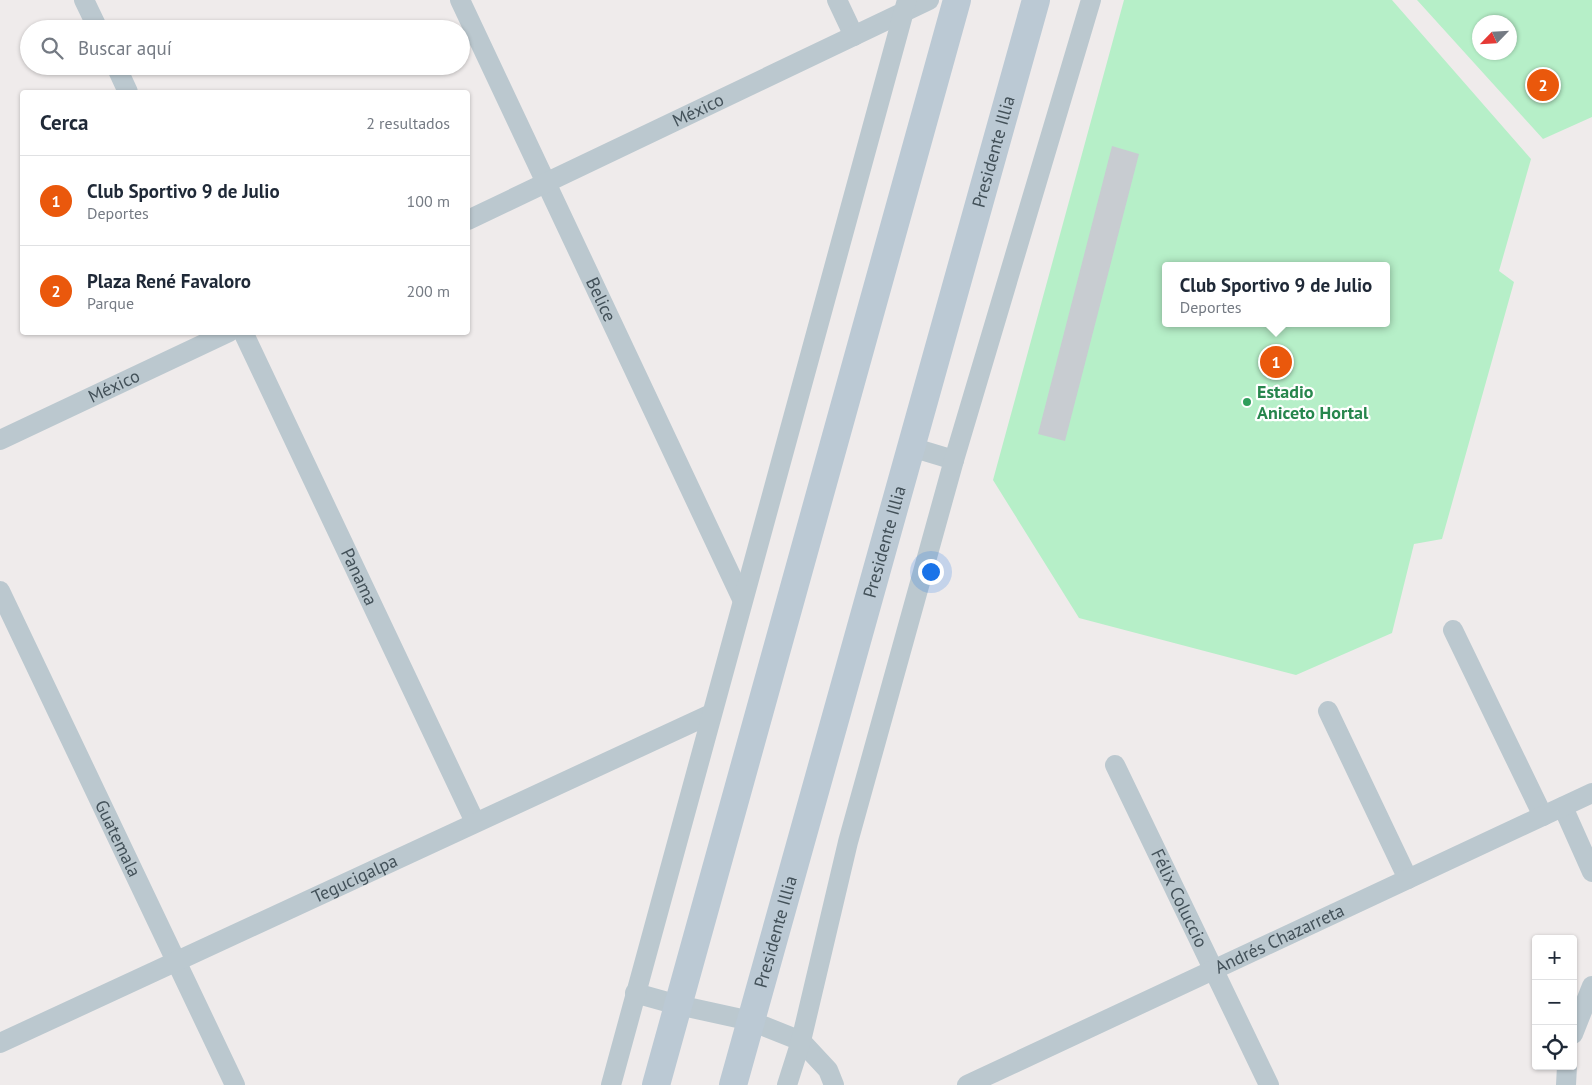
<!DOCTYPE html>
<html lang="es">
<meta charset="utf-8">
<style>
body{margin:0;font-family:"PT Sans",sans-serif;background:#f6f6f7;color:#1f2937}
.controls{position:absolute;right:15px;bottom:15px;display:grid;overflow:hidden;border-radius:5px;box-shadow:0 1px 4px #0004}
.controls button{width:45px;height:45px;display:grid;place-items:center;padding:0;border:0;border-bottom:1px solid #e0e1e3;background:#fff;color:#1f2937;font:25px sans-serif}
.compass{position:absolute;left:1472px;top:15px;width:45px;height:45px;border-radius:50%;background:#fff;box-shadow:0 1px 4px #0004;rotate:245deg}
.you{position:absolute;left:930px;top:571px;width:18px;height:18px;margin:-12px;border:4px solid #fff;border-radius:50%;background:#1a73e8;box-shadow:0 0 0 8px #1a73e833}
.badge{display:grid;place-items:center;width:32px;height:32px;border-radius:50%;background:#ea580c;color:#fff;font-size:16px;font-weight:700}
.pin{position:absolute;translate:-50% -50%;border:2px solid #fff;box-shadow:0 1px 5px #0006}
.popup{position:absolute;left:1162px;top:262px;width:228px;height:65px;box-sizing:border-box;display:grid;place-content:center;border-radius:5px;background:#fff;filter:drop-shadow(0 1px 4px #0005);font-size:16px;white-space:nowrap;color:#747a83}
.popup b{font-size:19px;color:#1f2937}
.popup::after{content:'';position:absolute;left:50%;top:100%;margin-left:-10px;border:10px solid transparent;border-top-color:#fff}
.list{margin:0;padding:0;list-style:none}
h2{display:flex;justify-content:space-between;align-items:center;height:65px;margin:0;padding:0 20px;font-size:21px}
h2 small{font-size:16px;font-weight:400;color:#747a83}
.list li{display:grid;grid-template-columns:32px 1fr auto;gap:15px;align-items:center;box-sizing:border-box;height:90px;padding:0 20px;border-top:1px solid #e0e1e3}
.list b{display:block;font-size:19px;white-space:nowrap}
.list p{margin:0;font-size:16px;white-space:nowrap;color:#747a83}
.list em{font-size:16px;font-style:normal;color:#747a83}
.icon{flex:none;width:28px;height:28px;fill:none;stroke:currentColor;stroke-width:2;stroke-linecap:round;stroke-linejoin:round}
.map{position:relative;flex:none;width:1592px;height:1085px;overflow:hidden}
.search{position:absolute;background:#fff;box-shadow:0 1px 4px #0004;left:20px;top:20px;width:450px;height:55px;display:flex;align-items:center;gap:12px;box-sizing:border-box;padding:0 18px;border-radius:28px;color:#747a83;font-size:19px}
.panel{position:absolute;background:#fff;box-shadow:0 1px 4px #0004;left:20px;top:90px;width:450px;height:245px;border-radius:5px}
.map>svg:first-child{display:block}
</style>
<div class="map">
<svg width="1592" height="1085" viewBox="0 0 1592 1085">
<rect width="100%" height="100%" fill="#efebeb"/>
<path fill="#b6efc8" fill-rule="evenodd" d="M1124,0H1392L1531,159L1499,271L1514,282L1442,539L1414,544L1392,633L1296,675L1079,618L993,480ZM1166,266H1386V323H1166Z
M1417,0H1592V117L1543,139ZM1480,22H1510V52H1480Z"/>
<path fill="#c8ccd1" d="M1112,146L1139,154L1065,441L1038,434Z"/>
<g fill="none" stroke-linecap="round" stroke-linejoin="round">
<g stroke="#bbc8cf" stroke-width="20">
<path d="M84,0L98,29"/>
<path id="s1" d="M460,0L742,599"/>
<path d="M837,0L854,36"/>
<path d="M116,66L128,92"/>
<path id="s2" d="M468,220L929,0"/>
<path id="s3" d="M243,332L475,822"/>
<path id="s4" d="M0,440L229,332"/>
<path d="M911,447L954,460"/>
<path id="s5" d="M0,591L235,1085"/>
<path d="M1453,630L1543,816"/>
<path d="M1328,711L1408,879"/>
<path id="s6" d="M1115,765L1269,1085"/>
<path d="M1563,807L1592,872"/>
<path d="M635,993L678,1005L751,1021L801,1041L828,1070L834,1085"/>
<path d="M1573,1034L1592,986"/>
<path id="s7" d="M0,1043L711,714"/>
<path d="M611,1085L907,0"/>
<path d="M787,1085L801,1041L848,842L954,460L1091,0"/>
<path id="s8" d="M967,1085L1592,793"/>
<path d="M1566,1085L1567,1066"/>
</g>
<g stroke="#bbc9d4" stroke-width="28">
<path d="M656,1085L957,0"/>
<path id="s9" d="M733,1085L1036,0"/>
</g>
</g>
<circle fill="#2e9e5b" stroke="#fff" stroke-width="2" cx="1247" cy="402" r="5"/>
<g text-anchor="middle" stroke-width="4.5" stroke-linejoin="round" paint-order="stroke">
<g font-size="18" fill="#435159" stroke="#fff">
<text dy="6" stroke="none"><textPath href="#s2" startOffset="255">México</textPath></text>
<text dy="6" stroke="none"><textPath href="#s9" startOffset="969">Presidente Illia</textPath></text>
<text dy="6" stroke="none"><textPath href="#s1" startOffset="331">Belice</textPath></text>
<text dy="6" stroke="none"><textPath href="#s4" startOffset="126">México</textPath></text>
<text dy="6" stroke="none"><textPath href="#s9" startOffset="564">Presidente Illia</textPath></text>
<text dy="6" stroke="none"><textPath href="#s3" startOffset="271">Panama</textPath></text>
<text dy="6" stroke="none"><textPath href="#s5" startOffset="274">Guatemala</textPath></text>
<text dy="6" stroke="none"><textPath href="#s7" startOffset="391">Tegucigalpa</textPath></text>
<text dy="6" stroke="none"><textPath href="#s6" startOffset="148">Félix Coluccio</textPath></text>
<text dy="6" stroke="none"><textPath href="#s9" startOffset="159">Presidente Illia</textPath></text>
<text dy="6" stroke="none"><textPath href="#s8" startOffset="345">Andrés Chazarreta</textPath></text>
</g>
<g font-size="18" font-weight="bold" fill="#27864d" stroke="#fff" text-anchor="start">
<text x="1257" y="398">Estadio<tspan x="1257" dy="21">Aniceto Hortal</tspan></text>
</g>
</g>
</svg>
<div class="controls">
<button>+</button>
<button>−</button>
<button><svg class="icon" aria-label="locate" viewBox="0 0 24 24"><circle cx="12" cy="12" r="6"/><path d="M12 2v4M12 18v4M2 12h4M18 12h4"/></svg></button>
</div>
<svg class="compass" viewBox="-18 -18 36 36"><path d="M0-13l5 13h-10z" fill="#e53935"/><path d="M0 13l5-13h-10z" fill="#747a83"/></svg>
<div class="you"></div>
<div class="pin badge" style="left:1276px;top:362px">1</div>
<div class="popup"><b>Club Sportivo 9 de Julio</b>Deportes</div>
<div class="pin badge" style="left:1543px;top:85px">2</div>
<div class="search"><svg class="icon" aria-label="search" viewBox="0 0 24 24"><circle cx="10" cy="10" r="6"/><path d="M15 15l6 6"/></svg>Buscar aquí</div>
<section class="panel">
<h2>Cerca<small>2 resultados</small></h2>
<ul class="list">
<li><span class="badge">1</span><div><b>Club Sportivo 9 de Julio</b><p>Deportes</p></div><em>100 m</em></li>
<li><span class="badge">2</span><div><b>Plaza René Favaloro</b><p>Parque</p></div><em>200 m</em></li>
</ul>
</section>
</div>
